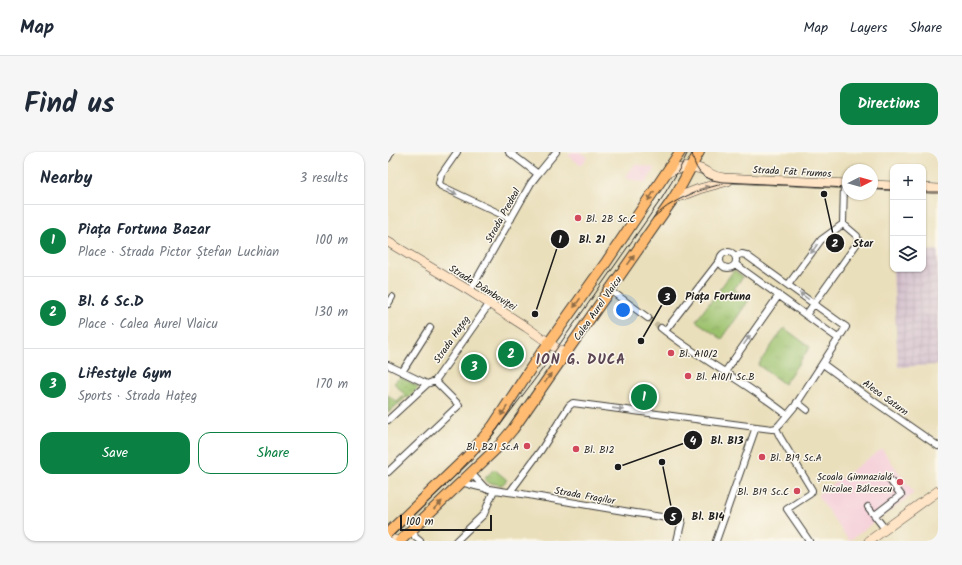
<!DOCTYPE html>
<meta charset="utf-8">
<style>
body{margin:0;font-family:Kalam,sans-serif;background:#f6f6f7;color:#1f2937}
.controls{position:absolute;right:12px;top:12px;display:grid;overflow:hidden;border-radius:8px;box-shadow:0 1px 3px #0004}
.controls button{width:36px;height:36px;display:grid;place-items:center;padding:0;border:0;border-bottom:1px solid #e0e1e3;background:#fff;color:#1f2937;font:20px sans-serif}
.compass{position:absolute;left:454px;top:12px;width:36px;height:36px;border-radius:50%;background:#fff;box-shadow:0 1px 3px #0004;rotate:84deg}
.scale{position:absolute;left:12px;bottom:10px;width:92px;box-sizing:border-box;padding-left:4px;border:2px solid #1c1c1c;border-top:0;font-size:11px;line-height:14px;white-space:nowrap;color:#1c1c1c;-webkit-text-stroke:3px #fbf7ec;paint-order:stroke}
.you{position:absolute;left:235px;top:158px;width:14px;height:14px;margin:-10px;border:3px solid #fff;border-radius:50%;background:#1a73e8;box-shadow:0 0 0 6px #1a73e833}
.badge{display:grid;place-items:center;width:26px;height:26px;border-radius:50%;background:#0b8043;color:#fff;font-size:13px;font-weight:700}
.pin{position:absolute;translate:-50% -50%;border:2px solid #fff;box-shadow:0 1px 4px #0006}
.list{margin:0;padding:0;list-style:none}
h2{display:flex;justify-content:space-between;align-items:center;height:52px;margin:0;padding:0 16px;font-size:17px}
h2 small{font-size:13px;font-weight:400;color:#747a83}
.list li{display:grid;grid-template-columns:26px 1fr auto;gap:12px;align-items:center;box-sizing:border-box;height:72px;padding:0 16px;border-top:1px solid #e0e1e3}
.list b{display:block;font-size:15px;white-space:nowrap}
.list p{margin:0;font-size:13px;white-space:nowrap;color:#747a83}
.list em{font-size:13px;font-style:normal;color:#747a83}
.actions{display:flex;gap:8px;padding:12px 16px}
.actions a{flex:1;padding:9px 0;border:1px solid #0b8043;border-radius:12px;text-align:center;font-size:14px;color:#0b8043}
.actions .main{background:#0b8043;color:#fff}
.icon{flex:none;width:22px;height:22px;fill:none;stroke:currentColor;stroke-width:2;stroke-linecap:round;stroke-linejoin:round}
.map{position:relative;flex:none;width:550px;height:389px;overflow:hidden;border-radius:12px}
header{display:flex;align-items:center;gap:24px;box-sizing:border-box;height:56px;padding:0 20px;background:#fff;border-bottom:1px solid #e0e1e3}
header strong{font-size:19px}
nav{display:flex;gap:22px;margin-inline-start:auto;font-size:14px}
.intro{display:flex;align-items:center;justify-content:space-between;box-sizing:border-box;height:96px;padding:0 24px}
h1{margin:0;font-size:28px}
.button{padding:10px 18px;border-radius:12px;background:#0b8043;color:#fff;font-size:14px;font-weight:700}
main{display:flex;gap:24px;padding:0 24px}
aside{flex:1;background:#fff;border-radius:12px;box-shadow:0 1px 3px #0004}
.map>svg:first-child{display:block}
</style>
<header>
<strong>Map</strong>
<nav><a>Map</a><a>Layers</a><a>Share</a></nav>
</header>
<div class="intro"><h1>Find us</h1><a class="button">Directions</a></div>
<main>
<aside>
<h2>Nearby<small>3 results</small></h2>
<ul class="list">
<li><span class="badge">1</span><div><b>Piața Fortuna Bazar</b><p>Place · Strada Pictor Ștefan Luchian</p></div><em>100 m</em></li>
<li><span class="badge">2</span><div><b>Bl. 6 Sc.D</b><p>Place · Calea Aurel Vlaicu</p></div><em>130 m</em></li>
<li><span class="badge">3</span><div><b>Lifestyle Gym</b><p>Sports · Strada Hațeg</p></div><em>170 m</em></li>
</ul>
<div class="actions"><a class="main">Save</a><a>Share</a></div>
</aside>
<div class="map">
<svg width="550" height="389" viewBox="0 0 550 389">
<defs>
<pattern id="industrial-grid" width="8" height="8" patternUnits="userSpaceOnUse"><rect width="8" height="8" fill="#d1bdcb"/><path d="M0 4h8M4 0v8" fill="none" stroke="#b3a2ae"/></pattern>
<pattern id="grass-dots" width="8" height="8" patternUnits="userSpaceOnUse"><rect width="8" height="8" fill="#9bc16c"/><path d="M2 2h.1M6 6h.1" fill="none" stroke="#85a55d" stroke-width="1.8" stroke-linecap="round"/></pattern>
<pattern id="park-tufts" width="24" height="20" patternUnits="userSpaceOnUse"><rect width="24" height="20" fill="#9bc16c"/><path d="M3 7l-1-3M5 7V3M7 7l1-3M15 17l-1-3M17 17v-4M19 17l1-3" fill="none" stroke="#85a55d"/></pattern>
</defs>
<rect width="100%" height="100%" fill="#fbf7ec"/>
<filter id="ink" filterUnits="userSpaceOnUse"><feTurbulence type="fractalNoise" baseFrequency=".025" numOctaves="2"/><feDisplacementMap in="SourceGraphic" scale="8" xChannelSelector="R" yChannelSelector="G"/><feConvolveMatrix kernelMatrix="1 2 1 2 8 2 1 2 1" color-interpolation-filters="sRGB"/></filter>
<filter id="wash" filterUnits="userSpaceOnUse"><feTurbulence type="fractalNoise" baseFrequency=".012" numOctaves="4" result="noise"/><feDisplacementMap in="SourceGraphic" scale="16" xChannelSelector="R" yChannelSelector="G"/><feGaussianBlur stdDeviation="0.9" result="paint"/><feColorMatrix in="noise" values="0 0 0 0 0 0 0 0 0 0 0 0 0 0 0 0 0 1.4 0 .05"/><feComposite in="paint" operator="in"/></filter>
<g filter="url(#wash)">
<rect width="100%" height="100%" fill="#eadfbb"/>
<path fill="#f5cfd9" d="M184,0H192L199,5L193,13L180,4Z
M247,12L267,16L258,31L237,26Z
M494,297L526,341L461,389L429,343Z"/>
<path fill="url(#industrial-grid)" d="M550,98V213L510,215L504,101H505V117H535V99Z"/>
<path fill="url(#grass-dots)" stroke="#5c6e44" d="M12,225L31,235L20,246L18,245L0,261V243L9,250L17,243L6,231Z"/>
<path fill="url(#park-tufts)" stroke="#5c6e44" d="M346,118L355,125L346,137L361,148L334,187L308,169Z
M396,176L422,195L396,232L370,213Z
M106,317L119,328L114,333L101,331L96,327Z"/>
</g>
<g filter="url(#ink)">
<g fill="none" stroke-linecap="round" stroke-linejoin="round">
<path stroke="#c1b89b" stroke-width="6" stroke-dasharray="6 3" stroke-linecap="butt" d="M260,166L273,176"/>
<g stroke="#3b3934" stroke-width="8">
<path id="street" d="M69,0L53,23L51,31L53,34L123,67
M121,0L150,22
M0,6L3,0
M455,72L456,32
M332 108a8 8 0 1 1 16 0a8 8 0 1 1-16 0Z
M347,112L451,187
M400,133L433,88L455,72
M222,138L260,166
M82,139L143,31L150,22L168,0
M0,152L4,145
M418,163L470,90L469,84L455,72
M273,176C313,208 359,231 399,263
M277,179L332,108
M435,212L484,248L550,294
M0,213L39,232L47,229L102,151
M14,220L42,176
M337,220L391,143
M409,250L419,258
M0,268L39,232
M388,276L392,285L424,338V339L422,342L399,357L421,389
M0,320L71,253L47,229
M83,321L98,337
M74,330C97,339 122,339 146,344C195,352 244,361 294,368L289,389
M122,340L153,298L181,254L185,251L368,275L384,277L388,276L392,272L407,254L458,175L358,103L354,102L347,104
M480,355L497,377
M487,363L513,343L501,327
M25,376L27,385L32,389
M68,389L96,362L106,338
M328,389L368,275"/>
</g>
<g stroke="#3b3934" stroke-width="10">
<path id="secondary" d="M279,21C288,16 302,13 313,17C322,21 324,25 336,26L460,32
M484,33L505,34
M535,36L550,37
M285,47L311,37L340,29
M0,90L82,139L138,175L177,202
M0,386L10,389
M481,389L550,339"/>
</g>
<g stroke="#3b3934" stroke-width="12">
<path id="primary" d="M0,381L80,304L105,274L145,213L217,112L286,9L292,0
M12,389L110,295L125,277L285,47L294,32L311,0"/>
</g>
<use href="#street" stroke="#fff" stroke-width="6"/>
<use href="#secondary" stroke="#ffe4c6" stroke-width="9"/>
<use href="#primary" stroke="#ffbb71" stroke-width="10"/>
<path stroke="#1c1c1c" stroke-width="1" d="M304,0C307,21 316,28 336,30L460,36
M484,37L505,38
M535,40H550
M265,66C271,61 277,55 285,51C298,43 320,35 335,32
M0,388L65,326L101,288L153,219L274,46L292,16L300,0"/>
</g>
<defs><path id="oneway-solid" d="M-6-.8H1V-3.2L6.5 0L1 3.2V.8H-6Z"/></defs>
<use fill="#998a7a" href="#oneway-solid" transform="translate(316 36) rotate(-17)"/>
<g fill="#999">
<use href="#oneway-solid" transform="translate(64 40) rotate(25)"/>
<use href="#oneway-solid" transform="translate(426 97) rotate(126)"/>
<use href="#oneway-solid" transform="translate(416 144) rotate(-144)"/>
<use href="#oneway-solid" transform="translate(359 188) rotate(-55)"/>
<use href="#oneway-solid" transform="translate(230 257) rotate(8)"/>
</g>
<g fill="#8e6c46">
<use href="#oneway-solid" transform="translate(263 44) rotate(124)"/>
<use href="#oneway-solid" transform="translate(243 108) rotate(-55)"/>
<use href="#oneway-solid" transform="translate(189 151) rotate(125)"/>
<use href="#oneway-solid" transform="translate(160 226) rotate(-56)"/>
<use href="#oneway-solid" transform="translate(116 259) rotate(123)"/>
<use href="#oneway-solid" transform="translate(50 353) rotate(-43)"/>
</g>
</g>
<g fill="#d1495b" stroke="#fbf7ec" stroke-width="1.5">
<circle cx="190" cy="66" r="4"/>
<circle cx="283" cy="201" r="4"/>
<circle cx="300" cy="224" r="4"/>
<circle cx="139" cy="294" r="4"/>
<circle cx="188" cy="297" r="4"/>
<circle cx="374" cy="305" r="4"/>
<circle cx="512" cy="330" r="4"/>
<circle cx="409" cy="339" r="4"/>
</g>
<g text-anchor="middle" stroke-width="3" stroke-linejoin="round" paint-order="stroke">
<g font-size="10" fill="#1c1c1c" stroke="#fbf7ec">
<text transform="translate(404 19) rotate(3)" y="4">Strada Făt Frumos</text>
<text transform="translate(114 63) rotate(-61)" y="4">Strada Predeal</text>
<text transform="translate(95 135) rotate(32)" y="4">Strada Dâmboviței</text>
<text transform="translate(209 156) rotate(-55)" y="4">Calea Aurel Vlaicu</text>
<text transform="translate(63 187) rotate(-55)" y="4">Strada Hațeg</text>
<text transform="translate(498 245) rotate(36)" y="4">Aleea Saturn</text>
<text transform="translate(197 343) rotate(10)" y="4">Strada Fragilor</text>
</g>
<g font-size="10" fill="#1c1c1c" stroke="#fbf7ec" text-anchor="start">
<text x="198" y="70">Bl. 2B Sc.C</text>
<text x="291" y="205">Bl. A10/2</text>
<text x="308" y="228">Bl. A10/1 Sc.B</text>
<text x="131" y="298" text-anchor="end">Bl. B21 Sc.A</text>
<text x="196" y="301">Bl. B12</text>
<text x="382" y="309">Bl. B19 Sc.A</text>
<text x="504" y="328" text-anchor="end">Școala Gimnazială<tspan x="504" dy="12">Nicolae Bălcescu</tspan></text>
<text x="401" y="343" text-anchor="end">Bl. B19 Sc.C</text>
</g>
<g font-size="14" font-weight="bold" letter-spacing="1" fill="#5b4553" stroke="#fbf7ec">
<text x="193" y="212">ION G. DUCA</text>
</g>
</g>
<path fill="none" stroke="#1c1c1c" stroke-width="1.5" d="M147 162L172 87M436 42L447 91M253 189L279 144M230 315L305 288M274 310L285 364"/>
<g fill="#1c1c1c" stroke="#fbf7ec" stroke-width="1.5">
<circle cx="147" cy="162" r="4"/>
<circle cx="436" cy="42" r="4"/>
<circle cx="253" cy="189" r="4"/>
<circle cx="230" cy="315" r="4"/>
<circle cx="274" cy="310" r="4"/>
<circle cx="172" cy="87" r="10"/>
<circle cx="447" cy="91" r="10"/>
<circle cx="279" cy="144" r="10"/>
<circle cx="305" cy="288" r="10"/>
<circle cx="285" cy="364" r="10"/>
</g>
<g font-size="12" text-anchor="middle" font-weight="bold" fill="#fff">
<text x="172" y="91">1</text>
<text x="447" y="95">2</text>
<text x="279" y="149">3</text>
<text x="305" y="292">4</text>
<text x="285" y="369">5</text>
</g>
<g font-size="11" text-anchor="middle" font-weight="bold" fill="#1c1c1c" stroke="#fbf7ec" stroke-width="3" stroke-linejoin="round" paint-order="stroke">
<text x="204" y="91">Bl. 21</text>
<text x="475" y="95">Star</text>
<text x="330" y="148">Piața Fortuna</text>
<text x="339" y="292">Bl. B13</text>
<text x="320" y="368">Bl. B14</text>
</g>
</svg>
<div class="controls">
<button>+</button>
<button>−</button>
<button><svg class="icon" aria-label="layers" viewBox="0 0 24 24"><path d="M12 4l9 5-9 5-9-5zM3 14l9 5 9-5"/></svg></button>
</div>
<svg class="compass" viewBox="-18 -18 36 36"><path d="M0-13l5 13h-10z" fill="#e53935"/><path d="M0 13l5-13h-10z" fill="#747a83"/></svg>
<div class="scale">100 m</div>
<div class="you"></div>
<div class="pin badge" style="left:256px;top:245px">1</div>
<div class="pin badge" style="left:123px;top:202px">2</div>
<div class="pin badge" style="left:86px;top:215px">3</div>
</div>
</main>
